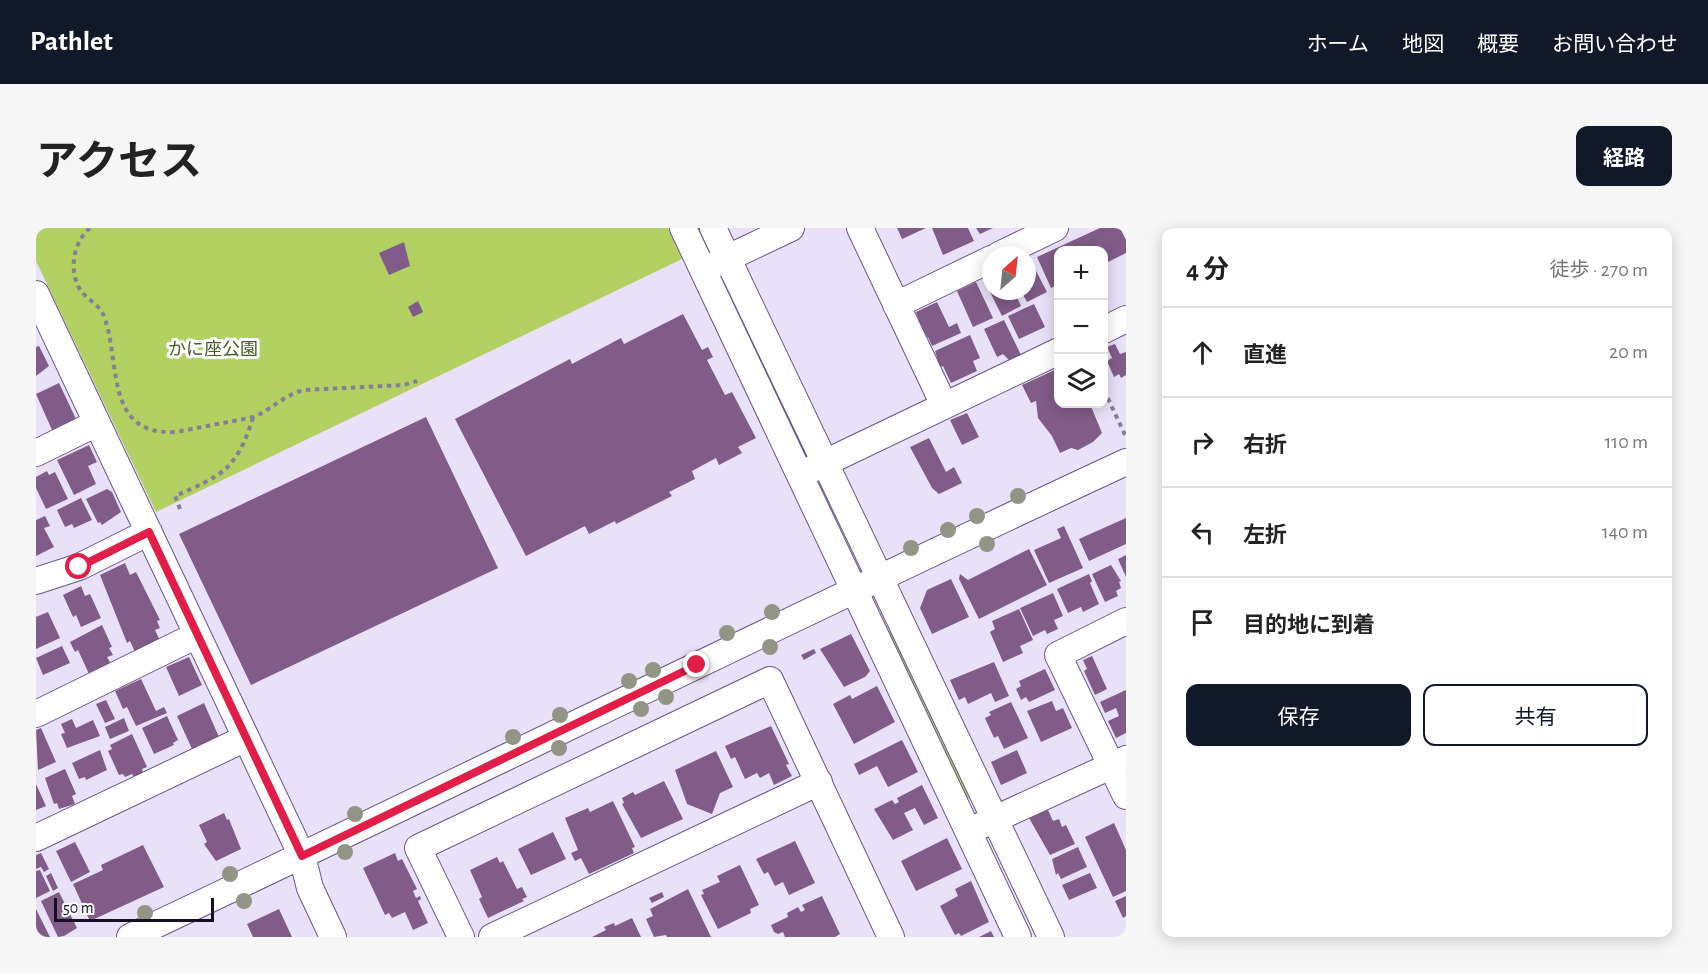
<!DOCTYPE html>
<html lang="ja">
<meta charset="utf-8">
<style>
body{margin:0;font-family:"Alegreya Sans","Noto Sans JP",sans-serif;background:#f6f6f6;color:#222}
.controls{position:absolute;right:18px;top:18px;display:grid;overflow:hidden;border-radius:12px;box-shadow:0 3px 15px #0003}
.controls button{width:54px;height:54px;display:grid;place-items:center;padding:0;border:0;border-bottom:2px solid #e0e0e0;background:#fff;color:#222;font:30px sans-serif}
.compass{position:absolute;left:946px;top:18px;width:54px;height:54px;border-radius:50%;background:#fff;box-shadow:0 3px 15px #0003;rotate:27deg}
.scale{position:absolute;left:18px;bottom:15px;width:160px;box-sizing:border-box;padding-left:6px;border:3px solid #160e22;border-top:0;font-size:16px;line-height:21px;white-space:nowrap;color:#160e22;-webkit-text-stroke:4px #fff;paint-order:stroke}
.stop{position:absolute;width:18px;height:18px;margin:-14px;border:4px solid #e11d48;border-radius:50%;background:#fff}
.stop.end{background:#e11d48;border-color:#fff;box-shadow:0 2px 6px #0008}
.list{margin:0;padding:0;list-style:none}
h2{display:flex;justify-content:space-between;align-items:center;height:78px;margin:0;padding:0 24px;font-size:26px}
h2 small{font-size:20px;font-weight:400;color:#767676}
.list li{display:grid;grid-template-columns:39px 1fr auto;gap:18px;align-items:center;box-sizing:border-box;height:90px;padding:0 24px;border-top:2px solid #e0e0e0}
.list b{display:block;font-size:22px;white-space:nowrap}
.list em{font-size:20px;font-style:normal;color:#767676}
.actions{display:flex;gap:12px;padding:18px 24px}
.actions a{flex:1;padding:14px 0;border:2px solid #111827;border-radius:12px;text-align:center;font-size:21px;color:#111827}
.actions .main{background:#111827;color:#fff}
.icon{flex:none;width:33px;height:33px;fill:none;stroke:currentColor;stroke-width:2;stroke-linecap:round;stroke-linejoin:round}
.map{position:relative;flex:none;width:1090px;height:709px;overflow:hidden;border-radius:12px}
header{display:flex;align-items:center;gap:36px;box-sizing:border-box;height:84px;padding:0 30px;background:#111827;color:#fff}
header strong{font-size:28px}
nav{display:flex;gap:33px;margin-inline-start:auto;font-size:21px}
.intro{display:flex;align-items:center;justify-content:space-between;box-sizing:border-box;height:144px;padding:0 36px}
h1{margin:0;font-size:42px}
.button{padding:15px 27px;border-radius:12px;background:#111827;color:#fff;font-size:21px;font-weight:700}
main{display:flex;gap:36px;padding:0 36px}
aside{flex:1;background:#fff;border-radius:12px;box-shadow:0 3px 15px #0003}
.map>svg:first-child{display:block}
</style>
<header>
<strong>Pathlet</strong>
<nav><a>ホーム</a><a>地図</a><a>概要</a><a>お問い合わせ</a></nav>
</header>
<div class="intro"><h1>アクセス</h1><a class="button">経路</a></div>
<main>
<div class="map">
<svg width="1090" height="709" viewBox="0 0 1090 709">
<rect width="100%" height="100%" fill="#e9e1f8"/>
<path fill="#b3d063" d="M0,0H632L646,31L120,284L0,33Z
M857,401L939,561L934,570L929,572L850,405Z"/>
<path fill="#815c88" d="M861,0H890L866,11Z
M896,0H932L938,13L907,27Z
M940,0H957L944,6Z
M1064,0H1084L1090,12V25L1068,36V22H1023V56L1015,60L1001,29Z
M368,14L374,38L353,47L343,25Z
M999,41L1011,64L991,74L985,63H991V45Z
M940,54L957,90L937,99L921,63Z
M956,63H978L985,78L966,88L954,64Z
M382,73L387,84L377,89L372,79Z
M901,74L913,99L921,95L925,105L896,118L892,109L889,110L880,84Z
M998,76L1009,99L983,111L972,88Z
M647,86L666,122L672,119L677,129L671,132L689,167L696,164L720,210L702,219L706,225L683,237L680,230L656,243L659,251L633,264L636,268L580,296L579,293L553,306L549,298L490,328L419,191L534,131L536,136L585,110L588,116Z
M968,92L985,127L974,133L967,126L961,129L948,101Z
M934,107L944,130L937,133L941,143L915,155L907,138L904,139L899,123Z
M1079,116L1084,126L1090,124V147L1085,150L1083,146L1078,149L1071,133L1076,130L1071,119Z
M3,118L13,138L0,148V119Z
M1023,140V176H1054L1066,205L1057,214L1042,222L1035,220L1024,225L1016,208L1002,190L1000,173L995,175L986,157Z
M23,155L40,191L16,202L0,166Z
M931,185L943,209L926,217L914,192Z
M390,189L462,340L215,457L143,306Z
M893,210L910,244L918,239L926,255L903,266L896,260L874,219Z
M53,217L61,234L52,238L60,256L38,267L21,232Z
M11,243L13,247L19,244L32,271L10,281L0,260V249Z
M71,261L76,264L85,284L66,297L64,294L62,295L50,271Z
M45,270L56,292L38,300L36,296L29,299L21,282Z
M9,288L14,298L8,300L18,319L0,328V292Z
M1090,290V316L1053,333L1043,311Z
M1028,298L1047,340L1013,355L998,322L1025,310L1021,301Z
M993,321L1011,357L943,391L923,351L924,346L932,352Z
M1090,327V349L1082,331Z
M89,335L94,347L100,344L124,392L121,393L124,400L119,402L124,413L99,424L94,413L91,415L64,347Z
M1075,337L1085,353L1083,354L1085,360L1080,363L1082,368L1069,374L1056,346Z
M1053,346L1056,353L1054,355L1063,376L1047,384L1045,379L1032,385L1021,361Z
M915,351L933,389L896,406L884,380L891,362Z
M45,358L49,368L54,366L65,390L45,399L40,387L37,389L27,367Z
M1017,365L1027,388L1018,392L1022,401L1011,406L1009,402L997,408L984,380Z
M983,381L997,412L984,418L987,425L967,434L954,404L959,401L956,393Z
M12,384L24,410L0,421V389Z
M66,397L76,419L73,420L77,427L71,429L75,436L53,446L42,422L39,424L34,414Z
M815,406L834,443L829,449L808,459L784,421Z
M26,418L34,435L7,447L0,430Z
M778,421L780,425L768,432L765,427Z
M1056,428L1071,461L1059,467L1048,443L1051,441L1047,432Z
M153,429L166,457L143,468L130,439Z
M958,434L973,468L959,474L955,465L932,476L929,469L923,472L914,452Z
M1009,441L1019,462L993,474L990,469L985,472L980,461L985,458L983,453Z
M105,451L120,483L128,479L131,485L100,498L91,479L87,481L79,463Z
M841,458L859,494L818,516L797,476L814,467L816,471Z
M1090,462V505L1080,510L1072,493L1083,488L1080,480L1069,485L1064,474Z
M70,472L79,491L69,495L60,476Z
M1016,473L1020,483L1027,480L1036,500L1005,514L991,483Z
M975,474L992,510L968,521L962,508L958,510L949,490L955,487L953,484Z
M168,475L183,509L156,521L141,488Z
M131,488L142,512L137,515L138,517L118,526L106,500Z
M88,490L93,503L74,511L69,499Z
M36,491L40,500L57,492L64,508L31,520L25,506L29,505L25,496Z
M735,498L753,536L750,537L756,548L738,557L733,545L724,550L721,545L709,551L699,529L695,531L689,518Z
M5,500L20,534L2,542L0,502Z
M96,506L111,539L106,541L107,545L98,549L96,546L89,549L87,546L83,547L72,523L76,521L74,517Z
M866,512L882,544L852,559L841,538L823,547L818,536Z
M64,522L71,542L50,552L49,549L43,551L36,535Z
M981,522L991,545L965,557L955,534Z
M680,523L697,559L684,565L676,586L651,576L639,542Z
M29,541L40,566L36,568L39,576L23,581L21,575L18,576L9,550Z
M628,553L647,591L605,610L586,576L588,575L586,570L597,564L599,567Z
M0,556L10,578L0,582Z
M886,557L902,590L888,597L879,580L868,585L877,602L857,612L838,581L856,572L859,576L863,574L861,570Z
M577,573L599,619L596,620L598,625L553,646L545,630L539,633L535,625L542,622L529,590L552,580L554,584Z
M1012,582L1017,593L1023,591L1026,599L1030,597L1039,616L1014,627L993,590Z
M188,585L191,592L193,591L205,621L180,633L168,616L171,614L163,597Z
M1078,595L1090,622V663L1077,669L1049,609Z
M517,604L530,631L495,647L482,621Z
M911,610L926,641L880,663L865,633Z
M759,613L779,655L753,667L747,654L739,658L732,644L728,646L720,631Z
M39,614L54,644L35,654L20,623Z
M107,617L128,659L54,693L37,656L67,642L65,637Z
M1042,619L1051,639L1025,651L1022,645L1020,647L1016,631Z
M5,625L13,641L8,644L5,639L0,641V627Z
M359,625L362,633L366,631L381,661L377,663L380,670L384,668L385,671L382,673L392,695L377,702L369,684L356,690L353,685L349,687L327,640Z
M461,629L464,635L467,633L481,661L486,659L491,669L486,671L488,673L452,690L443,671L446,669L434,642Z
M704,637L723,677L714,681L715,685L682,701L665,667L668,666L666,662L684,654L681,648Z
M4,642L14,663L0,670V643Z
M15,645L22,660L17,663L10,648Z
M1054,645L1061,660L1033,672L1026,657Z
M935,653L953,694L925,708L923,705L919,707L904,678L922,668L919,661Z
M652,661L675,709H631L630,707L618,709L610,691L617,688L614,681Z
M23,664L41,700L28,708L22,709L5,673Z
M626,664L628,669L616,675L613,670Z
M786,668L804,706L799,709H749L747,704L742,706L738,704L735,697L752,689L751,685L762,679L765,684L769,682L766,677Z
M1090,668V688L1087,690L1079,673Z
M0,681L14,709H0Z
M243,681L256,709H217L211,696Z
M596,690L605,709H556L570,702L568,699L578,695L579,698Z
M955,703L958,709H943Z"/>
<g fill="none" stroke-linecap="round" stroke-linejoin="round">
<g stroke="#695587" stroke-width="28">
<path id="minor" d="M647,0L982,709
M677,0L1015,709
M824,0L908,177
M963,27L1019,0
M677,37L755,0
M0,66L266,628L274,660L297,709
M860,77L955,31
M1068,102L1090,91
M0,225L61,195
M774,242L1023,123
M0,353L43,339L113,304
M1090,393L1022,427L1090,568
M0,486L161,407
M946,597L1090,531
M0,610L210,510
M94,709C427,552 756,389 1090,234
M425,709L382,620L734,452L855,709
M456,709L783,554"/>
</g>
<path stroke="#877f95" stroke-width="4" stroke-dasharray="4.5 4.5" stroke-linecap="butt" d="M54,0C37,14 32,44 45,63C51,71 63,77 67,86C86,131 66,208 140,204L218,189C236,181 248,167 268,162L368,157L381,153
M1068,162L1090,209
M144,281L139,268C187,247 200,242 217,190"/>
<use href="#minor" stroke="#fff" stroke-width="26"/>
</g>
<g fill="#929585">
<circle cx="982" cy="268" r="8"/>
<circle cx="941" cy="288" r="8"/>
<circle cx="912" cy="302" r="8"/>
<circle cx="951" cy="316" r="8"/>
<circle cx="875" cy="320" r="8"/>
<circle cx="736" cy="384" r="8"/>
<circle cx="691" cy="405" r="8"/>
<circle cx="734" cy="419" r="8"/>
<circle cx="617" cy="442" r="8"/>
<circle cx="593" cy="453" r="8"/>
<circle cx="630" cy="469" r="8"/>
<circle cx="605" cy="481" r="8"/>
<circle cx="524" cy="487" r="8"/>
<circle cx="477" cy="509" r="8"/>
<circle cx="523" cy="520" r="8"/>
<circle cx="319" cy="586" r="8"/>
<circle cx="309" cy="624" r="8"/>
<circle cx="194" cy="646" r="8"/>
<circle cx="208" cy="673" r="8"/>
<circle cx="109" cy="685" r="8"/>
</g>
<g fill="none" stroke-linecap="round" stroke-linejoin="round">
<path stroke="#e11d48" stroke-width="8" d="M43,339L113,304L266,628L661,437"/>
</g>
<g text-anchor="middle" stroke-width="6" stroke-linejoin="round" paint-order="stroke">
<g font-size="18" fill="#4a5727" stroke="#fff">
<text x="177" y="127">かに座公園</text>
</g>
</g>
</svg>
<div class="controls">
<button>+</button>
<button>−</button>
<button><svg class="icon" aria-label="layers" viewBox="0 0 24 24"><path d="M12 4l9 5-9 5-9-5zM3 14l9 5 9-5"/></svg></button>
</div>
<svg class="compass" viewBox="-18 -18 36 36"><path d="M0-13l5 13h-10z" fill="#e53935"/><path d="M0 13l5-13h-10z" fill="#767676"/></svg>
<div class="scale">50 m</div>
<div class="stop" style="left:43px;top:339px"></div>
<div class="stop end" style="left:661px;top:437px"></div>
</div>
<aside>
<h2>4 分<small>徒歩 · 270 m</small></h2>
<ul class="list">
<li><svg class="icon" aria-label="ahead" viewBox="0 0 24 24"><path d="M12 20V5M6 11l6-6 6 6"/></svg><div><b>直進</b></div><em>20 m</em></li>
<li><svg class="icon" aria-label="right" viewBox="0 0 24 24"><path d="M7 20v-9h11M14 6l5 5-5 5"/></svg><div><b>右折</b></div><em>110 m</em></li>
<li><svg class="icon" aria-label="left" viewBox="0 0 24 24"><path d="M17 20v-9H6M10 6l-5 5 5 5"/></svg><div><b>左折</b></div><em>140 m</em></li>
<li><svg class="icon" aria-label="arrive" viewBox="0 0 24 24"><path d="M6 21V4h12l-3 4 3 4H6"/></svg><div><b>目的地に到着</b></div></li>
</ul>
<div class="actions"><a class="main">保存</a><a>共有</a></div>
</aside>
</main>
